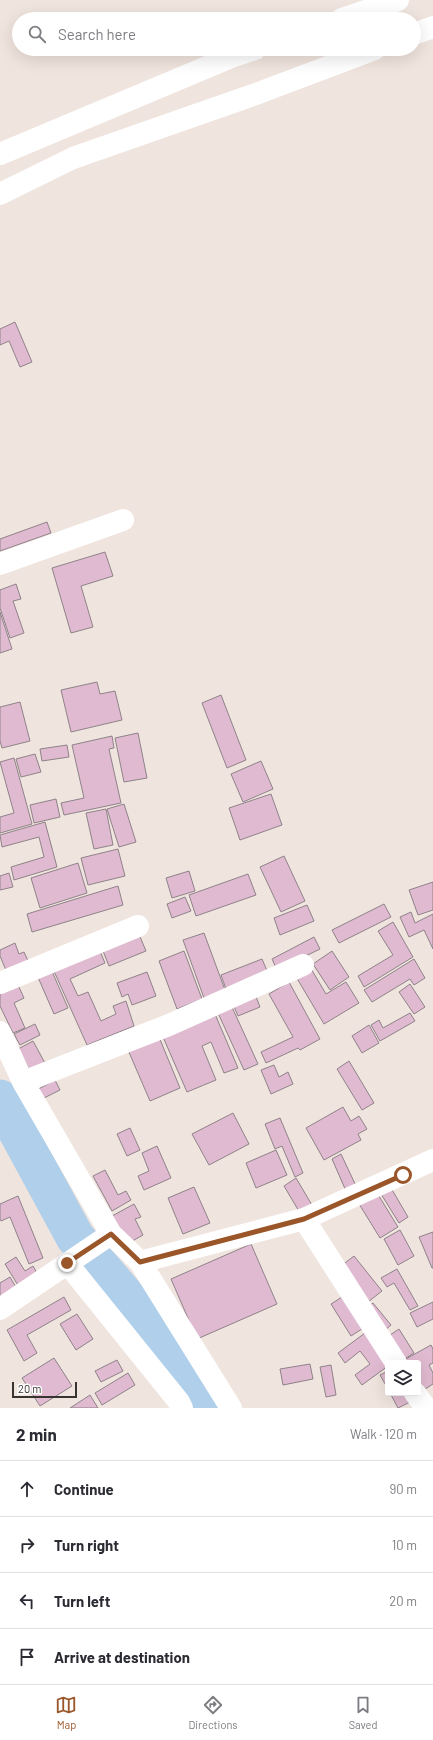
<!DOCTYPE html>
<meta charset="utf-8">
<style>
body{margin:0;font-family:Barlow,sans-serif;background:#f2f2f3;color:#2b2b33}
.controls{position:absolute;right:12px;bottom:12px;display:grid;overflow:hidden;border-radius:4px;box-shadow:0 4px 16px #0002}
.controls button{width:36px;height:36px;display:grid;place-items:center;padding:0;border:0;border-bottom:1px solid #e1e1e2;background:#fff;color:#2b2b33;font:20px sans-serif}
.scale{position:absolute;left:12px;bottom:10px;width:65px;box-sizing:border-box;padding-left:4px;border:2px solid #373330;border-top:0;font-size:11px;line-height:14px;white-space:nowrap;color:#373330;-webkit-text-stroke:3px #fff;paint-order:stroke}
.stop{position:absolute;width:12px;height:12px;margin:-9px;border:3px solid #9a5529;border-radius:50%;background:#fff}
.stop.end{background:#9a5529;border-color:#fff;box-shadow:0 1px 4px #0008}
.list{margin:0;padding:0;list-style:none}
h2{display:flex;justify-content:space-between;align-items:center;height:52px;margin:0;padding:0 16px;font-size:17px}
h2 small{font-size:13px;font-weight:400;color:#7c7c81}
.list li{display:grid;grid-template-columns:26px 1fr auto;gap:12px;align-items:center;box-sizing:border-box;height:56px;padding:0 16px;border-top:1px solid #e1e1e2}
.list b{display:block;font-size:15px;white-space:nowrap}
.list em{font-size:13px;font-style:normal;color:#7c7c81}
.icon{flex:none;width:22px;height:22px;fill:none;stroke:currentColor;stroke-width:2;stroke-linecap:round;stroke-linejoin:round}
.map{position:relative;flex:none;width:433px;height:1408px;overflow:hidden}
.search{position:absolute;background:#fff;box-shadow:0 4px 16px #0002;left:12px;right:12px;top:12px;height:44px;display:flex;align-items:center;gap:10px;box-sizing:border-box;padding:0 14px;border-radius:22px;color:#7c7c81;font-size:15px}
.sheet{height:276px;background:#fff}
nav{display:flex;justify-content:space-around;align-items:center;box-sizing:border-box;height:56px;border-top:1px solid #e1e1e2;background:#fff;font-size:11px;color:#7c7c81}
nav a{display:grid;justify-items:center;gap:2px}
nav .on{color:#9a5529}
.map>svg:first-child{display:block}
</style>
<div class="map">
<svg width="433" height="1408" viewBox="0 0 433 1408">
<rect width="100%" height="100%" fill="#f0e4de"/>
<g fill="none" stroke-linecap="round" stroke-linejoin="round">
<path stroke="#afcfea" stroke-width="39" d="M0,1099L75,1237L152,1327L206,1396L211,1408"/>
</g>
<path fill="#e0bad0" stroke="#8e8389" d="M15,322L32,362L20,367L9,341L0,345V329Z
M47,522L51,533L0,551V539Z
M105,552L113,576L81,586L93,627L71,633L52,568Z
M16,584L21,599L13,601L24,633L10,638L0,608V590Z
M0,612L12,649L0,653Z
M97,682L100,694L115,691L122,720L71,732L61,690Z
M221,695L246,760L227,768L202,703Z
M20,702L30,741L2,748L0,741V707Z
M138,733L147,778L124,782L115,738Z
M112,736L114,748L109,749L121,803L64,815L61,803L84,798L72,745Z
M67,745L69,757L42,761L40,749Z
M35,754L41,772L21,777L16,759Z
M14,758L32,824L0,833V817L14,813L0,762Z
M261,761L273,789L243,802L231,774Z
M271,794L282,825L240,840L229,808Z
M56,799L60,817L34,823L30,805Z
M124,804L136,842L119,847L107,809Z
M106,809L113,845L94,849L86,813Z
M45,822L57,867L14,880L11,867L44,857L39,837L2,847L0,835Z
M118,849L125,876L88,885L81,858Z
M284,856L305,901L281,912L260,867Z
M78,863L87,893L40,908L31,878Z
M189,871L195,891L172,898L166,878Z
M9,873L13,887L0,890V876Z
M248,874L256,895L196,916L189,895Z
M433,882V910L418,915L409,890Z
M118,886L123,905L32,932L27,914Z
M185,897L191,911L172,918L167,904Z
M384,904L391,917L339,943L332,930Z
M307,905L314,921L280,935L274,918Z
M411,912L415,923L433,914V949L424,930L409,937L400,917Z
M393,922L413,957L364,987L358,976L393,955L378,931Z
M138,932L146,951L109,966L101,946Z
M204,933L225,990L204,998L183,940Z
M314,937L320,949L277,970L272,959Z
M15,943L19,954L24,952L30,965L8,975L0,956V950Z
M99,949L105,963L70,979L78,996L88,992L101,1021L116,1014L113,1006L126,1001L134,1026L87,1045L53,969Z
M184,951L202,999L177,1009L159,961Z
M332,951L349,977L330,990L313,964Z
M262,959L268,973L226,989L221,975Z
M414,959L425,978L414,985L410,979L372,1002L364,990Z
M310,967L326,994L346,982L359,1003L324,1024L295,975Z
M51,969L68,1008L54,1014L37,975Z
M147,972L156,996L132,1005L128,994L122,997L117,983Z
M289,982L320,1039L300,1050L298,1048L266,1063L261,1052L293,1037L269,994Z
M410,984L425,1007L414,1014L399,992Z
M18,985L24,998L14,1003L25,1028L13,1033L0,1006V994Z
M255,994L260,1007L238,1016L233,1004Z
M232,1007L258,1064L244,1070L218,1013Z
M410,1013L415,1021L380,1041L371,1025L379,1020L383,1028Z
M215,1014L238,1068L224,1073L211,1042L202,1046L216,1080L187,1092L163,1037Z
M35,1024L40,1035L20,1045L14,1034Z
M369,1025L379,1043L362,1053L352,1036Z
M159,1037L180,1088L150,1101L128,1050Z
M33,1041L45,1063L30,1071L18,1049Z
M349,1061L374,1103L362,1110L337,1069Z
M274,1065L279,1077L288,1072L293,1084L271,1094L261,1070Z
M55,1080L60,1090L40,1100L35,1091Z
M343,1107L351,1121L359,1116L367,1129L358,1134L361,1140L324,1160L306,1128Z
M233,1113L249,1144L209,1165L192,1134Z
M280,1118L303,1173L295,1177L282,1146L275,1149L265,1124Z
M130,1128L140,1150L127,1156L117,1134Z
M157,1146L171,1178L144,1190L138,1176L149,1171L142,1153Z
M276,1150L287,1175L256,1188L246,1163Z
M341,1154L356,1186L346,1191L332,1159Z
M105,1170L118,1195L126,1191L131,1200L112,1211L93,1176Z
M296,1178L312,1205L300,1213L284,1186Z
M194,1187L210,1223L183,1234L168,1198Z
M374,1188L398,1227L380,1238L356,1199Z
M391,1188L408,1217L399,1223L381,1194Z
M18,1196L43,1258L29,1264L10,1217L1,1221L0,1219V1204Z
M134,1204L141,1217L135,1219L143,1235L127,1244L112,1216Z
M400,1230L414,1256L398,1265L384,1239Z
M433,1232V1268H432L419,1237Z
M251,1244L277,1304L197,1339L171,1279Z
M354,1256L382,1291L368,1302L341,1266Z
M16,1257L25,1271L33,1266L38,1275L19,1287L5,1264Z
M397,1269L418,1306L410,1310L394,1283L387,1287L381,1278Z
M10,1277L17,1289L0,1300V1283Z
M64,1297L71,1310L27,1335L37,1353L24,1361L7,1330Z
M342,1297L362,1329L351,1336L331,1304Z
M433,1302V1319L417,1327L410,1313Z
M373,1303L391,1325L383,1332L365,1309Z
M77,1314L93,1339L76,1350L60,1324Z
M399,1329L414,1353L403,1360L387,1337Z
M365,1333L388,1366L362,1385L355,1375L370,1364L360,1351L345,1363L338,1353Z
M431,1345L433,1349V1363L429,1365L433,1373V1384L422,1391L418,1384V1363H406L404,1360Z
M54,1358L72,1386L40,1406L22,1378Z
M117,1360L123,1371L101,1382L95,1371Z
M310,1364L313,1379L283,1385L280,1369Z
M331,1365L336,1395L326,1397L320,1367Z
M388,1371V1389L380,1375Z
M128,1373L135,1385L102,1405L95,1393Z
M390,1393H405L410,1402L398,1408Z
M90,1395L98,1408H70Z"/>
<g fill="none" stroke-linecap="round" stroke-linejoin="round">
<path stroke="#fff" stroke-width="22" d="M0,564L123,520
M0,983L138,926
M0,1032L23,1082L111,1234L140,1262L231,1408
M23,1082L169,1025L303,965
M304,1219L396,1363
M140,1262L304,1219L433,1160
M67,1263L179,1402L182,1408
M0,1309L111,1234
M415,1393L426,1408"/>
<path stroke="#fff" stroke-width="22" d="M342,19L398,0
M414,34L433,27
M0,154L231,57L255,49
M0,194L73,158L256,94L375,49"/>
</g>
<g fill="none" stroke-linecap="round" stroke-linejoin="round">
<path stroke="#9a5529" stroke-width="5" d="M67,1263L111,1234L140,1262L304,1219L403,1175"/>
</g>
</svg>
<div class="controls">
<button><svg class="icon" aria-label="layers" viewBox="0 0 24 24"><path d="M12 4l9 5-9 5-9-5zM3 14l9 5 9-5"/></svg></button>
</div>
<div class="scale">20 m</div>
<div class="stop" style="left:403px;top:1175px"></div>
<div class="stop end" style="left:67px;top:1263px"></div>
<div class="search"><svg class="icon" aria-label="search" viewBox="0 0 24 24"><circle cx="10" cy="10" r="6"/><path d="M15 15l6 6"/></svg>Search here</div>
</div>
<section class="sheet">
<h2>2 min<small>Walk · 120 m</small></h2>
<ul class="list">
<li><svg class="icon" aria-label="ahead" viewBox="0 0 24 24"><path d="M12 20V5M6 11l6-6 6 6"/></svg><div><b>Continue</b></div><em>90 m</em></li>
<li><svg class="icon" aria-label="right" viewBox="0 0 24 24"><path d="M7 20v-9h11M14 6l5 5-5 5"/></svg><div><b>Turn right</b></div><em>10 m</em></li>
<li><svg class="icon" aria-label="left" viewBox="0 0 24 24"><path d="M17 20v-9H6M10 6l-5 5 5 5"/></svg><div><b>Turn left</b></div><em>20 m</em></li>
<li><svg class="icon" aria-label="arrive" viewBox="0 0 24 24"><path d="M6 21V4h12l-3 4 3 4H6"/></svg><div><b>Arrive at destination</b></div></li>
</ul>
</section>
<nav>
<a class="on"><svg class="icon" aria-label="map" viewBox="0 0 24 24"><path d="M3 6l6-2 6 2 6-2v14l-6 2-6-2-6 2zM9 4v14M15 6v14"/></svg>Map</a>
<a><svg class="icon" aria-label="directions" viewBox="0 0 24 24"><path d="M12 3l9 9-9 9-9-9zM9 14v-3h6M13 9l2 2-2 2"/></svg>Directions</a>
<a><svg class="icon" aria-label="saved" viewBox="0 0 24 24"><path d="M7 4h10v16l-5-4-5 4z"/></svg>Saved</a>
</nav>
